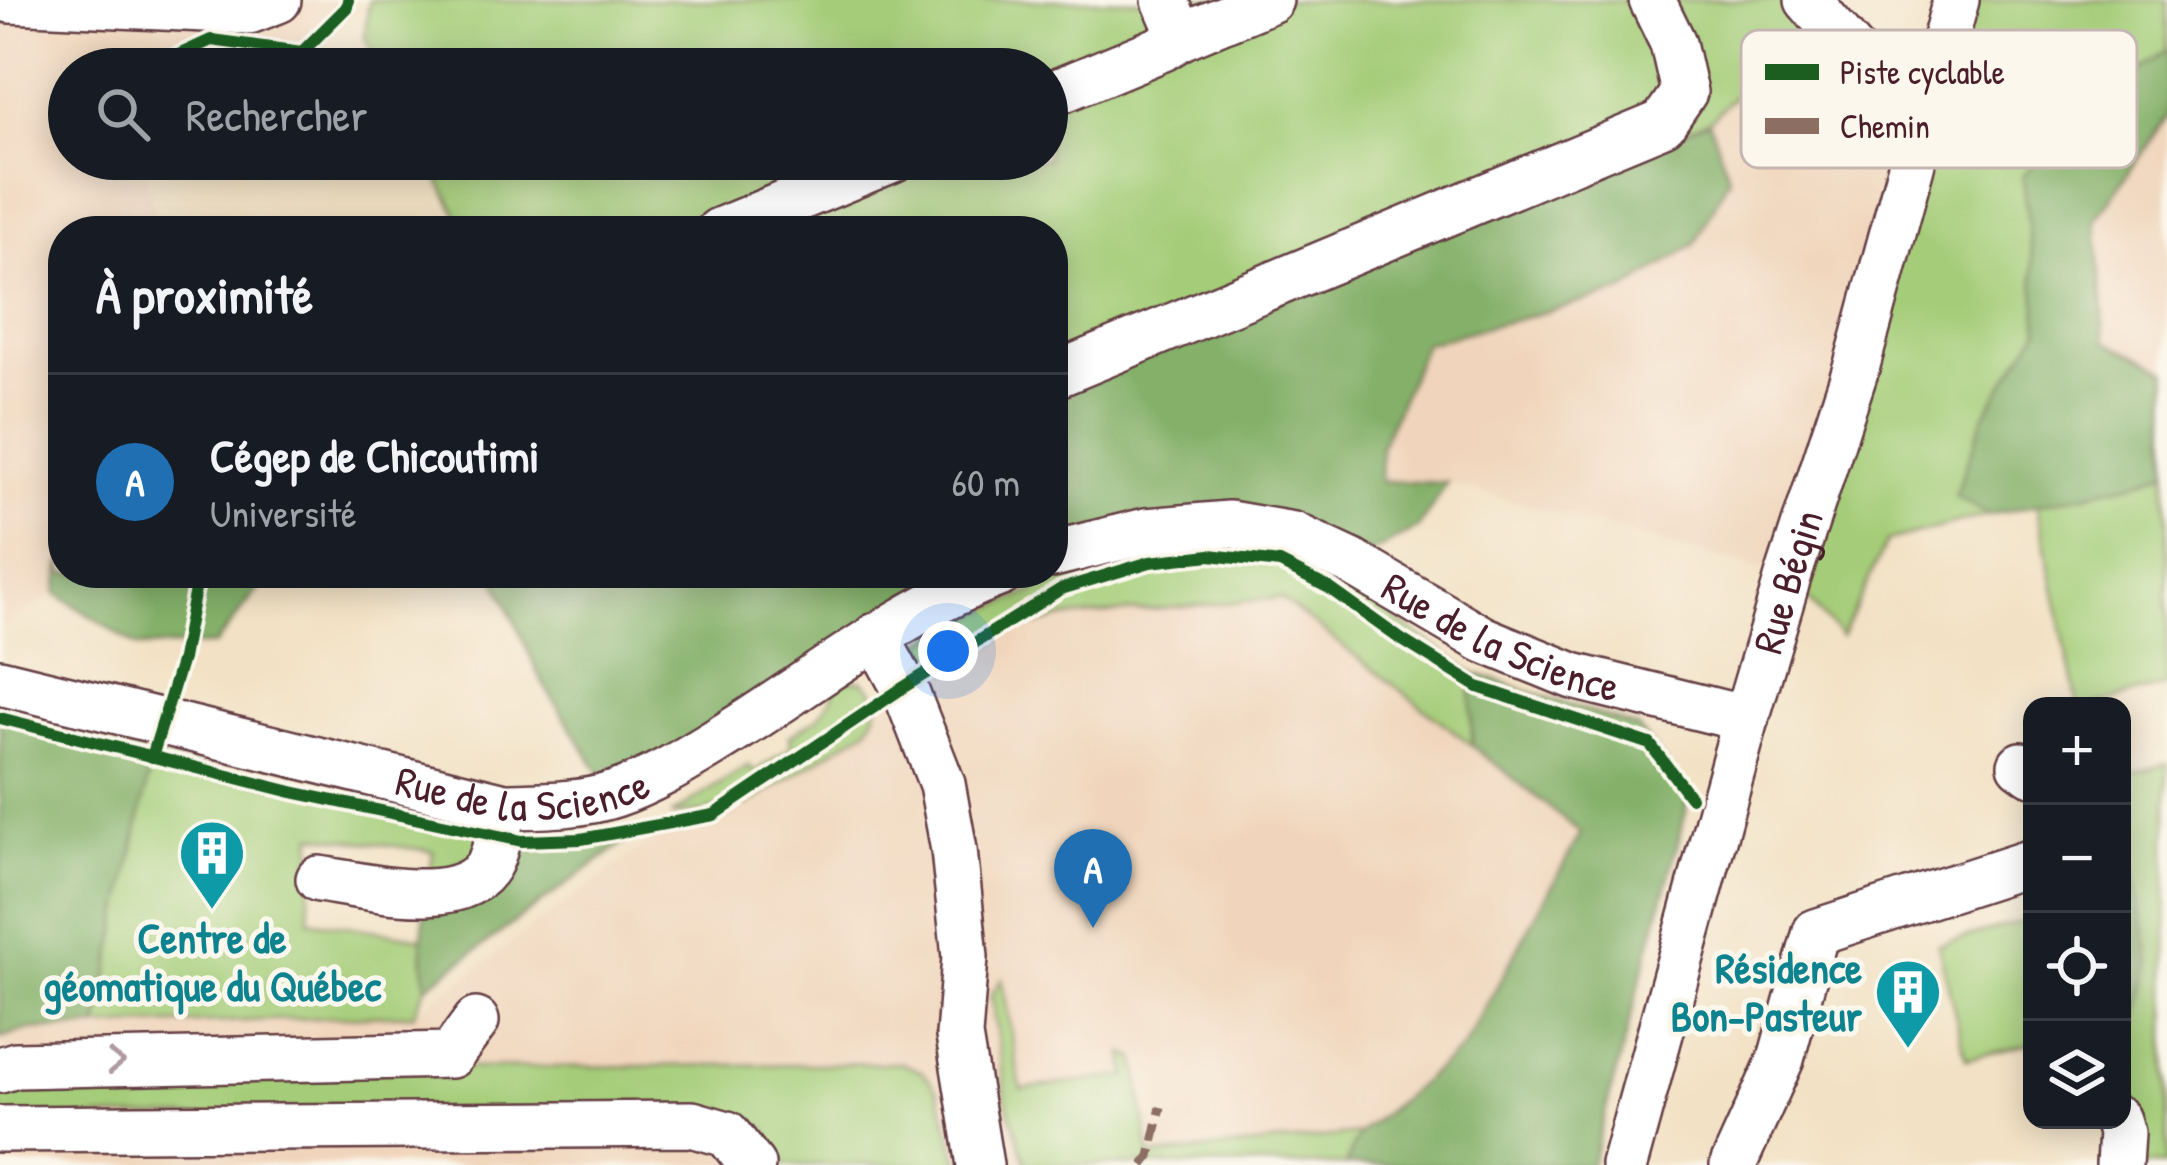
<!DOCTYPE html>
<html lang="fr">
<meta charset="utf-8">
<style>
body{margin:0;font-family:"Patrick Hand",sans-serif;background:#20242c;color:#f1f3f6}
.controls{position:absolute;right:36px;bottom:36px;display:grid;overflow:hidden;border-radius:24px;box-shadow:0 6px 30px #0003}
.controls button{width:108px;height:108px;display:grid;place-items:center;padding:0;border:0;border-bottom:3px solid #363941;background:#171b24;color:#f1f3f6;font:60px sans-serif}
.you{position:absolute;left:948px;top:651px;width:42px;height:42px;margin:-30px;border:9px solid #fff;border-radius:50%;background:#1a73e8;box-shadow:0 0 0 18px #1a73e833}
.badge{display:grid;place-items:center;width:78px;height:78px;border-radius:50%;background:#1f6fb2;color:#fff;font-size:39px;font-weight:700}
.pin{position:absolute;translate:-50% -99px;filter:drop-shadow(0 3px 6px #0008)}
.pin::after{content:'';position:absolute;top:63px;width:42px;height:36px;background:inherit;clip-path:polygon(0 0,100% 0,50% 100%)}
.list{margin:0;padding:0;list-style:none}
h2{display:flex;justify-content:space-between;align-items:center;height:156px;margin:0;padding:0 48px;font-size:51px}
h2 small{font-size:39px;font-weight:400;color:#9ea1a6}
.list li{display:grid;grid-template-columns:78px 1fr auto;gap:36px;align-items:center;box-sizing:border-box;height:216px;padding:0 48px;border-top:3px solid #363941}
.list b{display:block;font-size:45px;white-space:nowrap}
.list p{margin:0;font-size:39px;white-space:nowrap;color:#9ea1a6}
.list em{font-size:39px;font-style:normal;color:#9ea1a6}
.icon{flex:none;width:66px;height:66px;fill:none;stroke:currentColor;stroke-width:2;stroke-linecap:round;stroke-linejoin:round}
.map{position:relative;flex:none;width:2167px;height:1165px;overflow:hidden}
.search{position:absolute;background:#171b24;box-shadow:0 6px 30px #0003;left:48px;top:48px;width:1020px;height:132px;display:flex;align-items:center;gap:30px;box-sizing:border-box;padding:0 42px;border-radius:66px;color:#9ea1a6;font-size:45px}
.panel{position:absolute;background:#171b24;box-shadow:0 6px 30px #0003;left:48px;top:216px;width:1020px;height:372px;border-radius:48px}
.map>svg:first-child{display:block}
</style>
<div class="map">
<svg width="2167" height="1165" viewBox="0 0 2167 1165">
<rect width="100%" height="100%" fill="#fbf7ec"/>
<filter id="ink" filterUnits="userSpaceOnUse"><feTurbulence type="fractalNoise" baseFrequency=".00833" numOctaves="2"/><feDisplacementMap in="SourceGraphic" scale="24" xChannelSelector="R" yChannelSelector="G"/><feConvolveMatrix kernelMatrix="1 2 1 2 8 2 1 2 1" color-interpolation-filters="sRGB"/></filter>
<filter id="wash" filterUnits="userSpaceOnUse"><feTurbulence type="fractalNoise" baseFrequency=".004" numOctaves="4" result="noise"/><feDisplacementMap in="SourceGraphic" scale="48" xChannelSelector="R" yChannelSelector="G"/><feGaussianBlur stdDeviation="2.7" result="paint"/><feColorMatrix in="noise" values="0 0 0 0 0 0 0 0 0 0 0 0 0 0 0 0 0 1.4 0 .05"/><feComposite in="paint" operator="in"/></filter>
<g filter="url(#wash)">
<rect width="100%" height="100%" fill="#f2e1c4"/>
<path fill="#f0d5bc" d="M0,0H348L347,7L302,52L211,40L172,58L164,69H69V159H141L157,218L168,231H63V558L56,593L0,627Z
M1818,12L1921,130L1788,577L1448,483L1380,482L1381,446L1425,343L1507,321L1729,177L1709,121Z
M2167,115V370L2105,340L2096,220Z
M1210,555L1399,638L1478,687L1690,797L1591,1165H0V1038L26,1030L414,1014L650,842L714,815L904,687L1061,589Z"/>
<path fill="#a5cd79" stroke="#787652" stroke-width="3" d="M369,0H1808L1818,12L1709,121L1053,395V231H466L428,159H1047V69H382L365,37Z
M1956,0H2167V115L2096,220L2105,340L2167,370V686L2088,706H2078L2037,502L1887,541L1841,636L1788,577Z
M1228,544L1277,551L1330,573L1471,672L1472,745L1280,598L1063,618L1007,632L952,671L922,667L916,655L922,643L937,634L994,607L1113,559L1175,547Z
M842,679L863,681L878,697L876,713L867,729L747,805L670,816L749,765L754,772L791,747L790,736L819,717L833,695L830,687Z
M152,757L484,833L480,854L430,877L433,851L313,835L309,920L422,938L426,987L414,1014L98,1027Z
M2167,763V1165H2141L2122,1120V775Z
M2032,919V1043L1966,1059L1938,945Z
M1002,979L1021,1089L1127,1076L1124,1054L1136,1058L1150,1156L1359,1134L1346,1165H1027L1007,1104L991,995Z
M901,1063L923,1072L938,1091L960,1165H786L765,1128L727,1115L0,1118V1086L39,1073Z"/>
<path fill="#84b069" stroke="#67684a" stroke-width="3" d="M2167,50V115L2096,220L2105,340L2167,370V472L2144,481L1989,515L1955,496L1985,414L2039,329L2023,176L2087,105Z
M1709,121L1729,177L1695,244L1622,292L1425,343L1381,446L1380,481L1447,483L1419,527L1378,550L1351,562L1293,535L1053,554V395Z
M63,558V573H276L267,578L215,645L138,647L56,593Z
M493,573H1001L614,795L542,682Z
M1471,672L1638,728L1690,797L1591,1165H1346L1359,1134L1463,1048L1581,833L1472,745Z
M0,718L152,757L98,1027L26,1030L0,1038Z
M2122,815L2142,906L2151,964L2138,1022L2122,1026Z
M627,840L426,987L422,938L425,909L513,850Z"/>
</g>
<g filter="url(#ink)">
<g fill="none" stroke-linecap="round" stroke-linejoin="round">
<g stroke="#633c42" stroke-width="50">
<g id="minor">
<path d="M10,0L249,11L278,0"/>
<path d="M1808,0L1921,130"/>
<path d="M1181,37L1270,0"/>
<path d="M1047,96L1163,48L1181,37L1165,0"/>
<path d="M719,231L893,159"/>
<path d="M1053,376L1663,123L1684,92L1673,43L1652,0"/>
<path id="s1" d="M1053,554L1146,531L1229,524L1293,535L1351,562L1482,639L1573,676L1746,719"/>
<path d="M876,636L904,687L942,784L954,850L965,957L959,1036L980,1165"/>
<path id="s2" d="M0,682L505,806C541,805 580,806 615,794C650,782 683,762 714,743C809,686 896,612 1001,573"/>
<path d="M2021,765L2032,773"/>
<path d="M319,879C363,885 464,913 490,862C498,845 500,824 505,806"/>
<path d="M0,1070L16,1065L451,1055L476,1021"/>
<path d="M2117,1120L2121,1133L2119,1165"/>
<path d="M0,1129L692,1124L727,1134L752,1165"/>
<path id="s3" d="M1624,1165L1746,719L1788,577L1857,365L1956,0"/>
<path d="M1733,1165L1781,1059L1816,932L2032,862"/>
</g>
</g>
<use href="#minor" stroke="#fff" stroke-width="45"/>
<path stroke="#8d6e63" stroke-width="9" stroke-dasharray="18 9" stroke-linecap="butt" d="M1143,1165L1150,1156L1161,1107"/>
<g stroke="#fbf7ec" stroke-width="20">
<path id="cycleway" d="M164,69L172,58L211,40L302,52L347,7L348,0
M0,718L292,792L522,841L581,839L714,815L904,687L1061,589L1150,562L1210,555L1280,563L1329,588L1399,638L1478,687L1650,744L1690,797
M152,757L182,659L198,573"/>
</g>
<use href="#cycleway" stroke="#1b5e20" stroke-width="12"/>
</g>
<defs><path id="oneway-chevron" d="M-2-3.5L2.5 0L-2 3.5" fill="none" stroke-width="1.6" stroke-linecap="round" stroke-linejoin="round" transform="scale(3)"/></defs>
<use stroke="#ae9aa0" href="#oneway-chevron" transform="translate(116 1062) rotate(-1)"/>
</g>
<defs>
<g id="building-pin" transform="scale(3.45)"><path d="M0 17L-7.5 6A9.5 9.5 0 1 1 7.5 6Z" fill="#0f9aa8" stroke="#fbf7ec"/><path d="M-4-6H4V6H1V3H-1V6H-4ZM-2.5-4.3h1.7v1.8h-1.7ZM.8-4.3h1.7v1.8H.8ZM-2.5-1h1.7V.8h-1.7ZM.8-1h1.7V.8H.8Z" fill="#fff"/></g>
</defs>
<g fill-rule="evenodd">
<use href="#building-pin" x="212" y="853"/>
<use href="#building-pin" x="1908" y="992"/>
</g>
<g text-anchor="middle" stroke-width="10" stroke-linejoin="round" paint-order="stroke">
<g font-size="42" fill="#4a1f2b" stroke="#fbf7ec">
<text dy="15" stroke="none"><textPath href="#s3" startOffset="606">Rue Bégin</textPath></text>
<text dy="15" stroke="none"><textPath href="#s1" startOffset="477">Rue de la Science</textPath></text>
<text dy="15" stroke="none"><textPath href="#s2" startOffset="537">Rue de la Science</textPath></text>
</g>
<g font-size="42" font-weight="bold" fill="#0d838f" stroke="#fbf7ec">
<text x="212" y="953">Centre de<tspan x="212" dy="48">géomatique du Québec</tspan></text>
<text x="1862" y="983" text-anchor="end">Résidence<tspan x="1862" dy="48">Bon-Pasteur</tspan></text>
</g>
</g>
<rect x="1741" y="30" width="396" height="138" rx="18" fill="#fbf7ec" stroke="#c6b6b2" stroke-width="3"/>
<rect x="1765" y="64" width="54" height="16" fill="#1b5e20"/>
<rect x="1765" y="118" width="54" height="16" fill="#8d6e63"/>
<g font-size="33" fill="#4a1f2b">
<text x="1840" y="84">Piste cyclable</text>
<text x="1840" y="138">Chemin</text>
</g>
</svg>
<div class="controls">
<button>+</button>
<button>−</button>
<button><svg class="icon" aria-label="locate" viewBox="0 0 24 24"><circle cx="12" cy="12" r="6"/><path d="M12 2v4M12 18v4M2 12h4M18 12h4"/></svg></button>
<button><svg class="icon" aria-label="layers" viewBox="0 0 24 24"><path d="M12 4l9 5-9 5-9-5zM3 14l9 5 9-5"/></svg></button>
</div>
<div class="you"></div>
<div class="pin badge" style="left:1093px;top:928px">A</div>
<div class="search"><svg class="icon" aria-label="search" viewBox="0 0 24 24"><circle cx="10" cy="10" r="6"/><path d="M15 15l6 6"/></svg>Rechercher</div>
<section class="panel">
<h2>À proximité<small></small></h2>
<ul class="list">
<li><span class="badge">A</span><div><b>Cégep de Chicoutimi</b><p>Université</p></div><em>60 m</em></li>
</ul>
</section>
</div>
